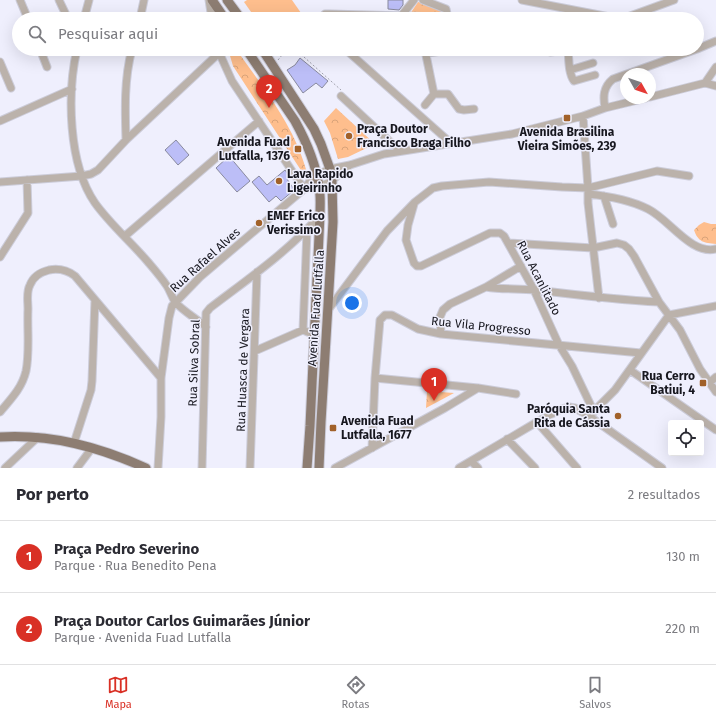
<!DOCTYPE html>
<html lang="pt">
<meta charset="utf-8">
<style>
body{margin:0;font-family:"Fira Sans",sans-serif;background:#f7f7f7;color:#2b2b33}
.controls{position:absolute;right:12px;bottom:12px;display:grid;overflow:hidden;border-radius:4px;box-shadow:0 4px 16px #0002}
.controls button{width:36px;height:36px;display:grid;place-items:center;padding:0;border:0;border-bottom:1px solid #e1e1e2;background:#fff;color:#2b2b33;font:20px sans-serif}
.compass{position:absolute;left:620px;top:68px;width:36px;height:36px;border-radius:50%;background:#fff;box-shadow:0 4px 16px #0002;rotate:130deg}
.you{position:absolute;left:352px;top:303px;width:14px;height:14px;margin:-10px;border:3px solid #fff;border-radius:50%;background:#1a73e8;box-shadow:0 0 0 6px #1a73e833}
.badge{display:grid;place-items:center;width:26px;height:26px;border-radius:50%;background:#d93025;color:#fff;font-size:13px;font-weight:700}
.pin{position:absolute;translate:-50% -33px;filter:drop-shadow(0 1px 2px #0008)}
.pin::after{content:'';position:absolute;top:21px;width:14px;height:12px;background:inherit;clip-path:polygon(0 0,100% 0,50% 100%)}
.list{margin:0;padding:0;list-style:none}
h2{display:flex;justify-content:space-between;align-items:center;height:52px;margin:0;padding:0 16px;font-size:17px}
h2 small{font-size:13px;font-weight:400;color:#7c7c81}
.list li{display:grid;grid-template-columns:26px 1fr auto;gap:12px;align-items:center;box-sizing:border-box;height:72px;padding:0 16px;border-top:1px solid #e1e1e2}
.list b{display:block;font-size:15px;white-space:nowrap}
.list p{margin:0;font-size:13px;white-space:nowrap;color:#7c7c81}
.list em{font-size:13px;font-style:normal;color:#7c7c81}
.icon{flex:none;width:22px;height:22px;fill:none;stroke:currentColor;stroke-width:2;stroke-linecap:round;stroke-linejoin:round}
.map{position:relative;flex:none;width:716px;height:468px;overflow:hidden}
.search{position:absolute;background:#fff;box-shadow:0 4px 16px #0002;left:12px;right:12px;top:12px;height:44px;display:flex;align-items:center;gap:10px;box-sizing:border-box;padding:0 14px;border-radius:22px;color:#7c7c81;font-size:15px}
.sheet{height:196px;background:#fff}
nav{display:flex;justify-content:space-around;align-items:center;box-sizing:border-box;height:56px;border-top:1px solid #e1e1e2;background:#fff;font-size:11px;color:#7c7c81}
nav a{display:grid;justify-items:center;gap:2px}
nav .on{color:#d93025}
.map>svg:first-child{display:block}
</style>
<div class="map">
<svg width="716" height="468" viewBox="0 0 716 468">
<defs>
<pattern id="forest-crowns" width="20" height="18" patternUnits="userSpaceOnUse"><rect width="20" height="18" fill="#febe8d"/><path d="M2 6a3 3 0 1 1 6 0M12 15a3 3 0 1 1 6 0" fill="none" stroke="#d9a379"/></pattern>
</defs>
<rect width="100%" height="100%" fill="#efeffd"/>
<path fill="url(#forest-crowns)" d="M418,2L440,6L445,10L443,15L410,14Z
M228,49H236C263,88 295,126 307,173L304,175L233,66Z
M336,108L375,144L348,157L338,159L330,133L324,121Z
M704,222L711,224H716V244C704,243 698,242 694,230L699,225Z
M427,391L454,393L426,408Z"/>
<path fill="#febe8d" d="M247,0H292L301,13L291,19H256L244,2Z"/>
<path fill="#bcbef7" stroke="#898a9e" d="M388,0H403V5L399,10L388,9Z
M300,58L328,81L322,88L316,83L303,93L287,70L295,65Z
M176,140L189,155L178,165L165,150Z
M229,156L250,181L237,192L216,168Z
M285,170L290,177L287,179L293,188V191L281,201L276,196L269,202L252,182L259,176L267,185Z"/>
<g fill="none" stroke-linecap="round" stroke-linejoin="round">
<g stroke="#ccccd9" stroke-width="9">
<path id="minor" d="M20,0L28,19
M59,0L68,19
M209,0L212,19
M522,0L620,19
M401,16L414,0
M84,19L89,0
M140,19L144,0
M320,19L325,14H329L442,17L447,14L446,9L423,0
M622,19L674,0
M40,49L47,67
M77,49C67,93 68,164 95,203C110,224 131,242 148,262C154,269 161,277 167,286C170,291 172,297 175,302C183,311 197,319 206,327
M345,49L452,144
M455,49L428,53L426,55L434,94H448L459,109L464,110L474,109
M545,49L550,52L568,50
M568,49C569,58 568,73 574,81L595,75
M697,49L716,41
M218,50L232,81L304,189
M0,62L11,88
M570,70L593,63
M705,83L716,86
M341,96L399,150
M650,97L705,83L716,67
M425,105L434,94
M605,108C603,97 603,87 613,79L697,49
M583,116L588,188V203L599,298
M0,121L72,89
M126,140C125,110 124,79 132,49
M0,182L82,176L91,174L98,170L126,140L219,53
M304,189C328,187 333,180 350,165
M588,194C608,196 630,200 648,209C670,220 691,255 716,249
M604,196L613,224
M414,204L408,225L406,240L414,263L417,266H421L490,233H500L504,236L534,290L559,345L572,366L594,412
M307,231L303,330L315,335
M125,236L259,121
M509,243L593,248L617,243L624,245L629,249L634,256L659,302L680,330L700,369L716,392
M0,257L28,213L27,180
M486,287C503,290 519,288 536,290C577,295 618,300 659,302
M328,310L387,231L415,202L433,188L442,186L489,182L562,187L588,188L657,171L689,176
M669,315L716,306
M441,334L440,317L443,310L450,304L486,287L521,266
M255,351L303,330
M630,370L716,430
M375,378L478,388L516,394
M709,383L716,377
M0,412C11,399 22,388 26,371C30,351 27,329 28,309C28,301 26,292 30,285C33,277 41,272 49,270C59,268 67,270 75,276L161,378
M591,414L615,390L669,315
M537,422L577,468
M507,439L535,468
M74,443L91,390L92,381L95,300
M372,448L375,378L380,320L385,315H392L418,329L441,334L641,353
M471,461L478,468
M5,468L38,437
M77,468L92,448
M158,468L161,417V378L169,318L172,306L200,277L304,189L310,181L317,175L330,169L350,165L384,154L512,134L583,116L605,108L646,98
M202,468L206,313L210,308C248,279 289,251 320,215
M250,468L257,272
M335,468L445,408L478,388
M459,468L537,422L561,409L569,407L575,408L589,416L662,468"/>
</g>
<g stroke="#ccccd9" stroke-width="11">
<path id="major" d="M212,0L225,19
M227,0L241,19
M246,49L295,121C306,141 316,164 319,187C321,196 320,206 320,215L310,426L307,468
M262,49L314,129L321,144L330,169L332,182L333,222L321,422L319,468
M0,437C52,434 99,447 146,468"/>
</g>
<path stroke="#a2a2ae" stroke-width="1" stroke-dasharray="2 2" stroke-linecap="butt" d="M295,49L341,90
M299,52L302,49
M278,60L287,49"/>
<use href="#minor" stroke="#bbb2ab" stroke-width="7"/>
<use href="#major" stroke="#8d7d72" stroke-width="9"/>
</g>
<g fill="#a1612a" stroke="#efeffd" stroke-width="1.5">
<rect x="563" y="114" width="8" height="8" rx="2"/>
<circle cx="349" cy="136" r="4"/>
<rect x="294" y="145" width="8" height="8" rx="2"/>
<circle cx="279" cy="181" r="4"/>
<circle cx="259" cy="223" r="4"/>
<rect x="699" y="379" width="8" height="8" rx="2"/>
<circle cx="618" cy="416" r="4"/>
<rect x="329" y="424" width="8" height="8" rx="2"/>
</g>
<g text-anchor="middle" stroke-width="3" stroke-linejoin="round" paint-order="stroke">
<g font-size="12" font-weight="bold" fill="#17171f" stroke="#efeffd" text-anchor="start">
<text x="357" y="133">Praça Doutor<tspan x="357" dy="14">Francisco Braga Filho</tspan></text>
<text x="567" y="136" text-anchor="middle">Avenida Brasilina<tspan x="567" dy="14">Vieira Simões, 239</tspan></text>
<text x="290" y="146" text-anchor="end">Avenida Fuad<tspan x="290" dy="14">Lutfalla, 1376</tspan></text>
<text x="287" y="178">Lava Rapido<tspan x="287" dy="14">Ligeirinho</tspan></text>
<text x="267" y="220">EMEF Erico<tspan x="267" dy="14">Verissimo</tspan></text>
<text x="695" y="380" text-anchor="end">Rua Cerro<tspan x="695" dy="14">Batiui, 4</tspan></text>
<text x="610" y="413" text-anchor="end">Paróquia Santa<tspan x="610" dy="14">Rita de Cássia</tspan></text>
<text x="341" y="425">Avenida Fuad<tspan x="341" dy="14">Lutfalla, 1677</tspan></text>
</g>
<g font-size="12" fill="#17171f" stroke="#efeffd">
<text transform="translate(205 260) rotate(-42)" y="4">Rua Rafael Alves</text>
<text transform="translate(539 278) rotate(63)" y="4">Rua Acanlitado</text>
<text transform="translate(316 308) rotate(-86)" y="4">Avenida Fuad Lutfalla</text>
<text transform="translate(481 326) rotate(6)" y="4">Rua Vila Progresso</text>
<text transform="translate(194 363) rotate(-88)" y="4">Rua Silva Sobral</text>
<text transform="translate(243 370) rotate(-88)" y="4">Rua Huasca de Vergara</text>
</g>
</g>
</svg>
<div class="controls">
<button><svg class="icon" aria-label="locate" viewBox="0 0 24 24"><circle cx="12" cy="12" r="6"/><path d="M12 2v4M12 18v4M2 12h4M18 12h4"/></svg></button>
</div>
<svg class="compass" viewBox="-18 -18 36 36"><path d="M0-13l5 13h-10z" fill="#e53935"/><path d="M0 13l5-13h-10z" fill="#7c7c81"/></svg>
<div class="you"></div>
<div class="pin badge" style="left:434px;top:401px">1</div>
<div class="pin badge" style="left:269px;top:108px">2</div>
<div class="search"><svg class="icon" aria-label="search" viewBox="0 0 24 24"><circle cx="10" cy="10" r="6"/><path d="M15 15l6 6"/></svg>Pesquisar aqui</div>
</div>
<section class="sheet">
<h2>Por perto<small>2 resultados</small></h2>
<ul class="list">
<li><span class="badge">1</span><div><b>Praça Pedro Severino</b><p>Parque · Rua Benedito Pena</p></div><em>130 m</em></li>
<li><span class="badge">2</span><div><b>Praça Doutor Carlos Guimarães Júnior</b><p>Parque · Avenida Fuad Lutfalla</p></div><em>220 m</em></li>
</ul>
</section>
<nav>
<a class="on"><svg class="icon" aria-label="map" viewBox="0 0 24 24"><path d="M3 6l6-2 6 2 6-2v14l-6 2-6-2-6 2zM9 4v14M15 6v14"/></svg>Mapa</a>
<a><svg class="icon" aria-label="directions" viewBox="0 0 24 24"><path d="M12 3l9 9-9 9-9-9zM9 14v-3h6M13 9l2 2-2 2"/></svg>Rotas</a>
<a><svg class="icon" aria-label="saved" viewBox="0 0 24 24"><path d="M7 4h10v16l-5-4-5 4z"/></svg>Salvos</a>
</nav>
